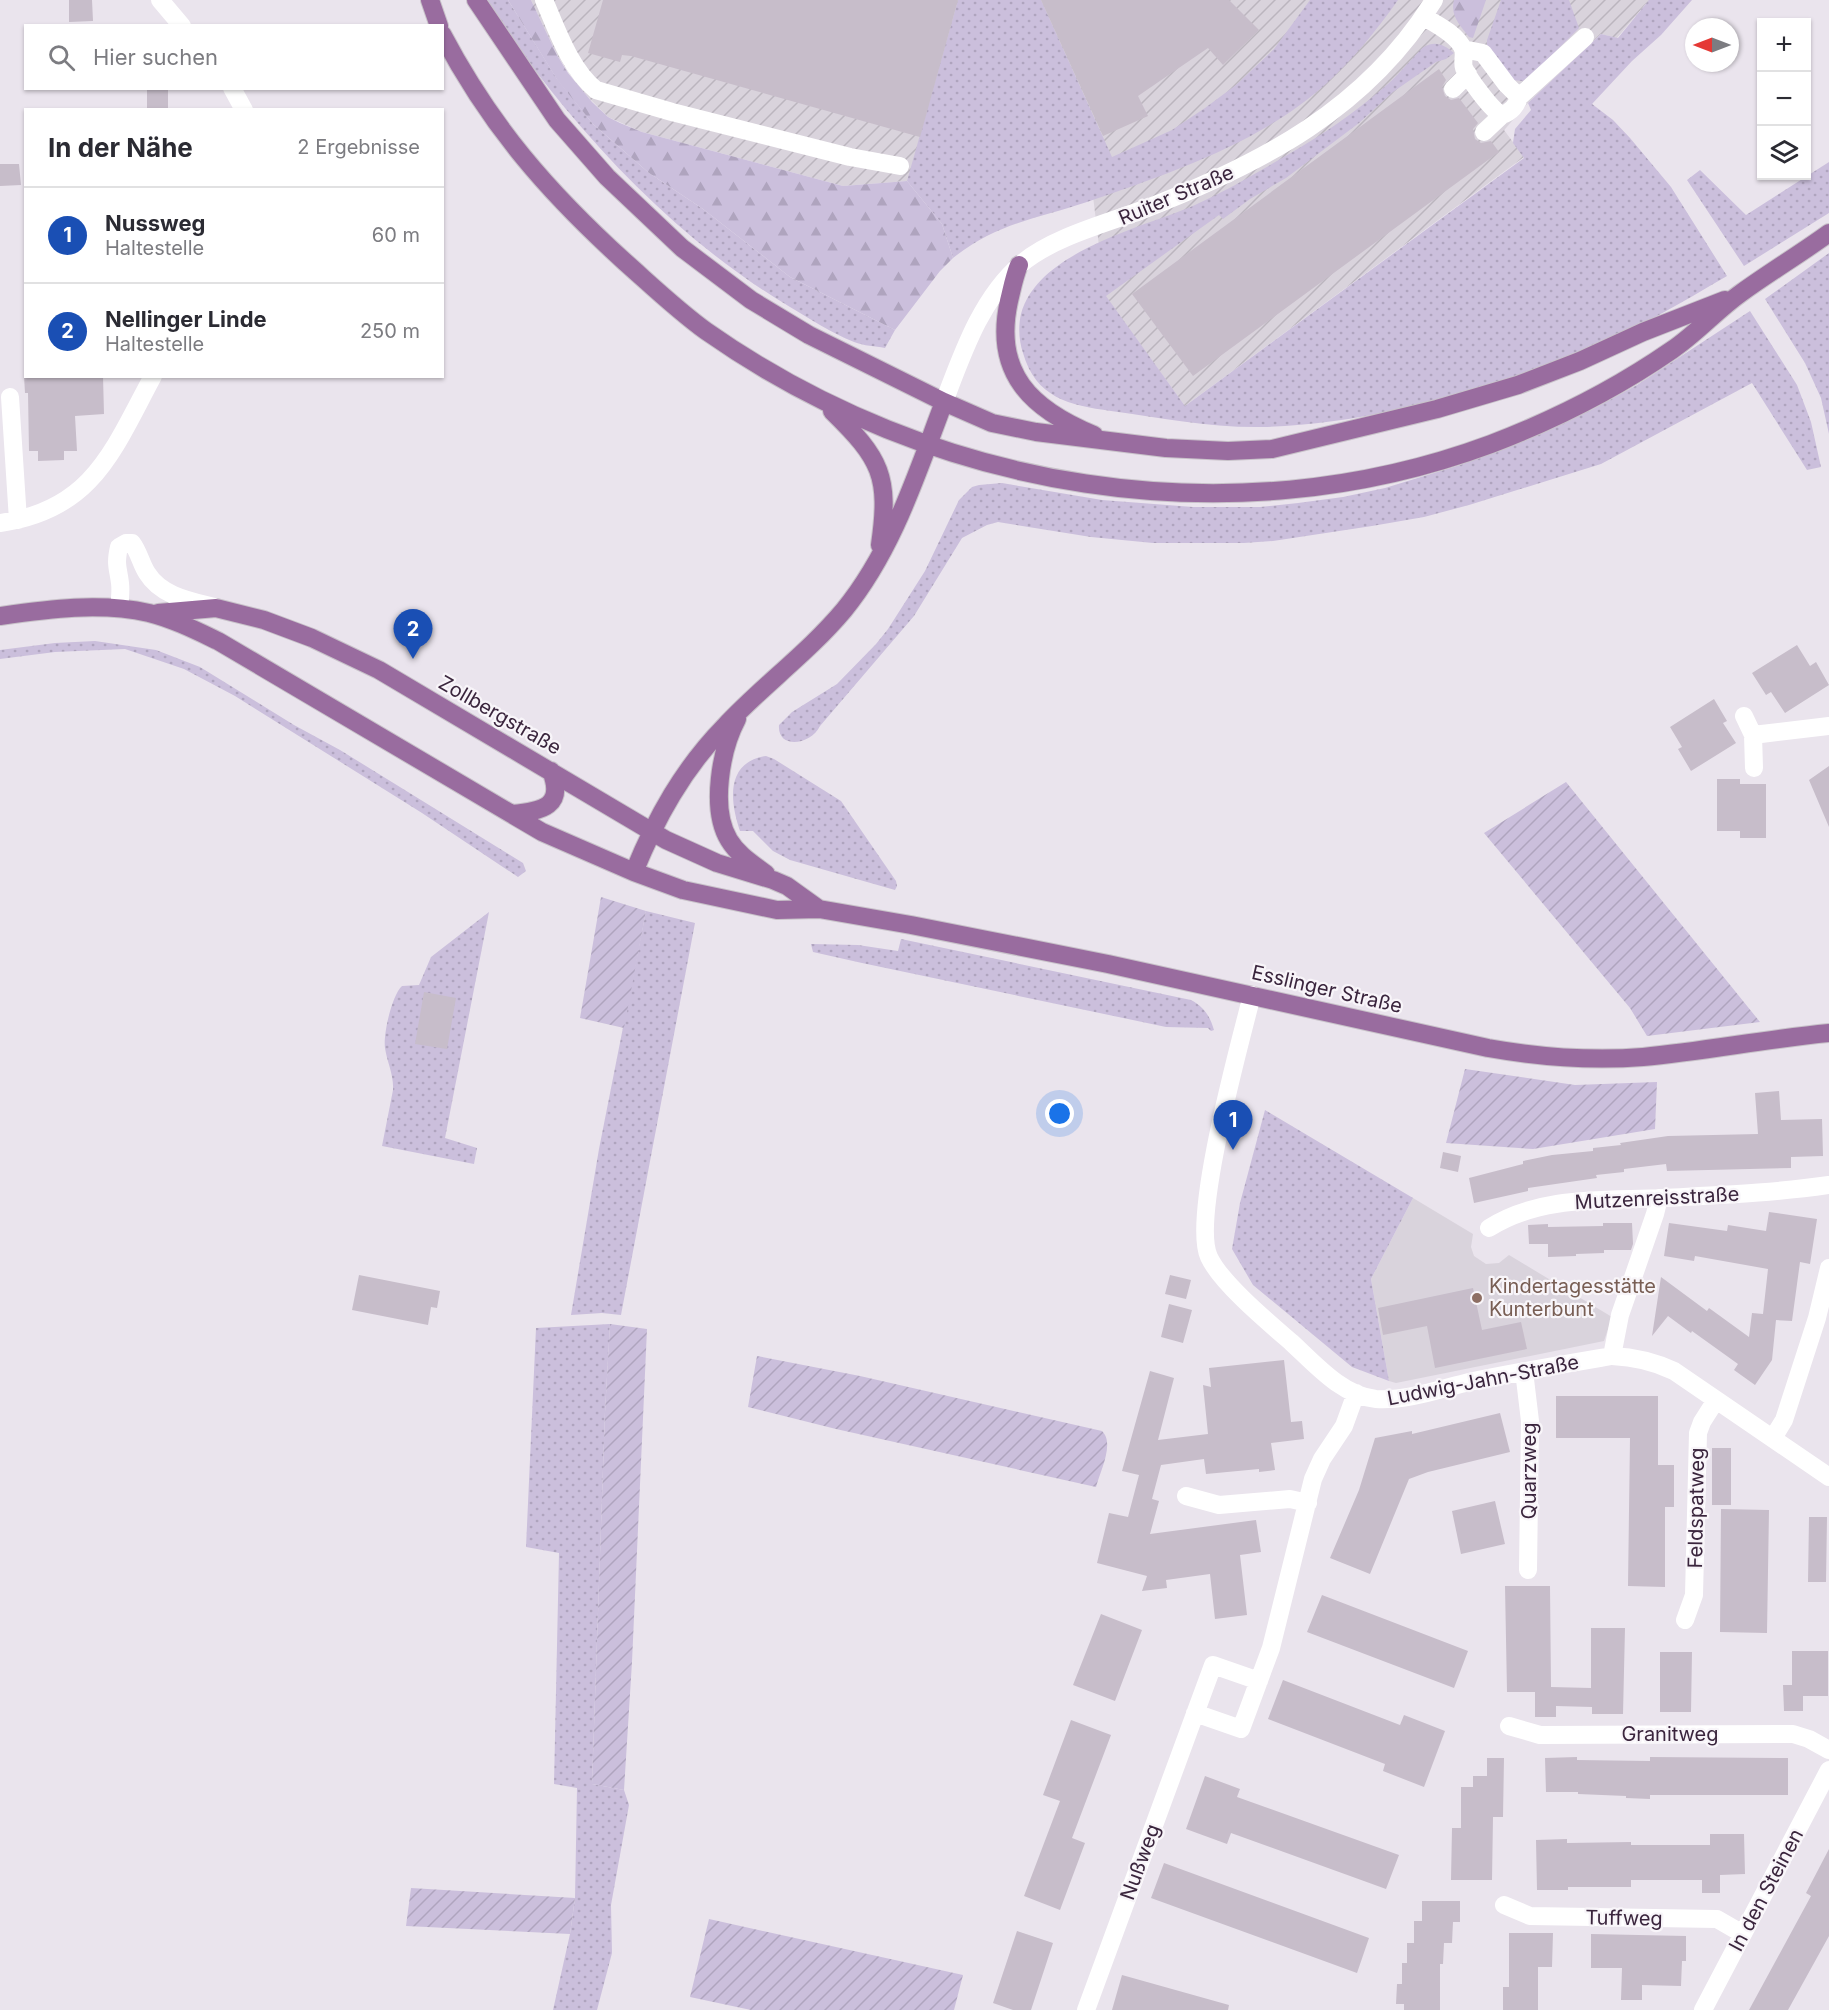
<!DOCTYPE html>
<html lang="de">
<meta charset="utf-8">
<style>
body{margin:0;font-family:Inter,sans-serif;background:#f2f2f3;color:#2b2b33}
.controls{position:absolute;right:18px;top:18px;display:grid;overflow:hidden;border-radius:0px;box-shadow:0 2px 4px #0004}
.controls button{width:54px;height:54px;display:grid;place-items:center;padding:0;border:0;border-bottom:2px solid #e1e1e2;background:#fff;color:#2b2b33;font:30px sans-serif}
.compass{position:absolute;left:1685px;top:18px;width:54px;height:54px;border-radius:50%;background:#fff;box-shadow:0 2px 4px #0004;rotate:270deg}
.you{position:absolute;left:1060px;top:1114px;width:21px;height:21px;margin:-15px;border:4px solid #fff;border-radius:50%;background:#1a73e8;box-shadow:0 0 0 9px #1a73e833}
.badge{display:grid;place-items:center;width:39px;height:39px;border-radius:50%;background:#468061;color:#fff;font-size:20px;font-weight:700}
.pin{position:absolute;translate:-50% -50px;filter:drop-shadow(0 2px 3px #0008)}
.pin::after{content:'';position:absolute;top:32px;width:21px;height:18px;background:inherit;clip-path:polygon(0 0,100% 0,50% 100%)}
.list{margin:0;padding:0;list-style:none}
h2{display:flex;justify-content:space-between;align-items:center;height:78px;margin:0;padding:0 24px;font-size:26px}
h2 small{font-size:20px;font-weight:400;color:#7c7c81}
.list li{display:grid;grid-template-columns:39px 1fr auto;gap:18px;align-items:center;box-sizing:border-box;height:96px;padding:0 24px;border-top:2px solid #e1e1e2}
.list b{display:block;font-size:22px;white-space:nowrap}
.list p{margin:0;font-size:20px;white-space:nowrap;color:#7c7c81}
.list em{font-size:20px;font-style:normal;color:#7c7c81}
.icon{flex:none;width:33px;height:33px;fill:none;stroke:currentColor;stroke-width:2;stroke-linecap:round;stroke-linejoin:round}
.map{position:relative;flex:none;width:1829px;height:2010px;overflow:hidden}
.search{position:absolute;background:#fff;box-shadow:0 2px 4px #0004;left:24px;top:24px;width:420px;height:66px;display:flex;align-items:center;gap:15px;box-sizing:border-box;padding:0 21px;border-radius:0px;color:#7c7c81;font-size:22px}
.panel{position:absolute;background:#fff;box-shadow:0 2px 4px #0004;left:24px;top:108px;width:420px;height:270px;border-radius:0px}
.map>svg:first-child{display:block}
</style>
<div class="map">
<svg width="1829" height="2010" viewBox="0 0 1829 2010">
<defs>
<pattern id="industrial-furrows" width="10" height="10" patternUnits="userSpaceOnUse" patternTransform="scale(1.5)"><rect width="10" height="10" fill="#d9d3dc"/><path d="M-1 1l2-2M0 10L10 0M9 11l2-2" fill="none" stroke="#bbb5be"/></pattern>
<pattern id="grass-dots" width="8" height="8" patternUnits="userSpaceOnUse" patternTransform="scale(1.5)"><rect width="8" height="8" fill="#cbbfdc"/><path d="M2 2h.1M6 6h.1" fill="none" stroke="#afa4be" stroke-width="1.8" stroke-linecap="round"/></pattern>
<pattern id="forest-firs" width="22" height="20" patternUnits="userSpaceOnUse" patternTransform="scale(1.5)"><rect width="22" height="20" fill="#cbbfdc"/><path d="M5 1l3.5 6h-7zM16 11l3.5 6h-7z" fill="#afa4be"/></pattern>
<pattern id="garden-furrows" width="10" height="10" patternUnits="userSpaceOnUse" patternTransform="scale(1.5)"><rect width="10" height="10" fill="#cbbfdc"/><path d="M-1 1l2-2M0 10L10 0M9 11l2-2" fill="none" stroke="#afa4be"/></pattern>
</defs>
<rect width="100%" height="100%" fill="#eae4ed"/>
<path fill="#d9d3dc" d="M1413,1198L1473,1234L1471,1247L1474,1256L1486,1264L1499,1263L1509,1255L1612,1317L1604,1341L1396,1383L1389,1381L1371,1279Z"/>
<path fill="url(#industrial-furrows)" d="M531,0H1649L1617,38L1601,34L1528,103L1504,130L1524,157L1185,406L1105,296L1090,171L1009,190L907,181L843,186L642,132L608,117L580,89L557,55Z"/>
<path fill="url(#grass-dots)" d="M487,0H508L557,79L593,124L649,173L703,209L790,277L895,330L885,348C875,346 864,346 854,342C832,333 810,319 790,307C703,255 629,185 565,108C537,74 509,38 487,0Z
M958,0H1041L1112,157L1172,130L1205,108L1236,85L1274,49L1310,0H1398C1377,30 1354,58 1327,83C1261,143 1170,173 1087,202C1036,219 997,223 953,258L942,224L907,181Z
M1501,0H1569L1579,28L1540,67L1523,81L1511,80L1487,49V40Z
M1649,0H1692L1661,35L1632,61L1592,104L1613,120L1630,138L1671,187L1727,276C1681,303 1635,330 1586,351C1492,391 1365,425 1263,427C1212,428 1161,418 1111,411C1069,405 1036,398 1023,353C1019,341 1018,327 1021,314C1038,251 1142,228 1195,205C1228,190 1258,172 1289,154C1322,135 1353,114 1382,89C1392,81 1401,71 1410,61C1415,57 1419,50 1424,47C1435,40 1445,45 1454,53L1446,59L1436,62L1393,92L1359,123L1286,178L1250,199L1223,219L1219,215L1106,296L1185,406L1524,158L1513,143L1515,129L1531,110L1528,103L1601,34L1618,38Z
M1829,162V213L1744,266L1687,180L1700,170L1746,215Z
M1829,253V434L1821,398L1805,363L1765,299Z
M1750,311L1797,385L1811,422L1821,467L1807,470L1752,383L1601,464L1469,505L1424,517L1372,526L1273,541L1244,543H1153L1091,537L998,522L987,525L962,538L914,616L820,726C811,745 777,750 779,725L792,712L837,684L876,644L888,629L925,571L959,500L972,487L979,485L1002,483L1102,500L1193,507H1260L1298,503L1343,497L1385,488L1460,465L1591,410L1637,385Z
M95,641L156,650L200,667L294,725L340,750L523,863L526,871L518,877L422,813L235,696L184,669L125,649L55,652L0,659V650L55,643Z
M766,756L774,759L841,801L896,881L897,886L895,890L790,860L773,851L753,831H740C730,802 725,762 766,756Z
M646,911L695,923L621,1315L602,1313L571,1315L599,1149Z
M489,912L445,1138L477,1148L474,1164L382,1146L393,1090C394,1075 387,1062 385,1048C383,1034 392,995 402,986L419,985L431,957Z
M901,939L1191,1000C1204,1007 1210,1016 1214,1030L1211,1031L1208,1028L1166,1027L862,963L813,952L811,944L858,945L898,951Z
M1265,1110L1413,1198L1371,1279L1389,1381L1352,1367L1253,1285L1232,1249L1240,1203Z
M610,1324L605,1412L592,1784L624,1790L629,1805L611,1905L612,1953L597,2010H553L570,1934L575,1898L577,1788L554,1784L559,1553L526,1547L536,1328Z"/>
<path fill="url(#forest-firs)" d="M508,0H531L557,55L568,73L592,102L608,117L620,123L642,132L843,186L907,181L942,224L953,258L940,271L895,330L790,277L703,209L649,173L593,124L558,81Z
M1454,0H1486L1473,38L1469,37C1460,25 1450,16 1454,0Z"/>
<path fill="url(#garden-furrows)" d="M1566,782L1760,1022L1647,1036L1630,1008L1484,833Z
M601,897L646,911L624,1028L580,1018Z
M1465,1069L1575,1085L1657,1082L1655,1129L1533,1149L1446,1143Z
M610,1324L647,1329L632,1662L624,1790L592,1784L605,1412Z
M757,1356L860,1376L1102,1431C1115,1443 1100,1472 1096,1487L836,1429L748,1407Z
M411,1888L575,1898L570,1934L406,1926Z
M709,1919L963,1975L954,2010H751L690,1997Z"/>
<path fill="#c7bdca" d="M69,0H92L93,21L69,22Z
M603,0H958L920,137L631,56L622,55L620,62L588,53Z
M1041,0H1229L1259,30L1223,65L1208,48L1138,96L1148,116L1103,136Z
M1439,69L1446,80L1442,87L1445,96L1451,100L1459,98L1478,123L1473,129L1475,139L1481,143L1491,141L1499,152L1193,376L1132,294Z
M147,88H168V110H147Z
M0,164H19L21,185L0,186Z
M24,376H103L104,414L75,416L77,451H64V460L38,461V451H29L28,393H25Z
M1797,645L1810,666L1816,662L1829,685L1785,713L1771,692L1766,695L1752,673Z
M1714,699L1727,721L1723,723L1736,743L1691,771L1678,749L1682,747L1670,727Z
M1829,766V827L1809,780Z
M1717,779H1740V784H1766V838H1740V831H1717Z
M424,992L456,998L447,1049L415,1044Z
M1779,1091L1781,1120L1822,1119L1823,1156L1791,1157V1168L1667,1171L1666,1164L1624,1169V1172L1596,1175L1597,1178L1528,1188V1191L1474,1203L1469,1178L1523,1164V1161L1552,1155L1593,1151V1148L1621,1145L1620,1143L1668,1136L1758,1134L1755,1093Z
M1443,1152L1461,1156L1458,1172L1440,1168Z
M1769,1212L1817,1219L1810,1264L1800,1262L1792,1321L1776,1320L1772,1360L1755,1385L1734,1370L1738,1364L1692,1331L1691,1333L1668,1316L1652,1336L1661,1277L1707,1311L1709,1308L1749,1337L1752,1313L1763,1314L1768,1269L1695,1256L1694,1261L1664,1256L1669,1223L1727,1231L1728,1225L1766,1231Z
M1603,1223H1632L1633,1244L1631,1250H1604V1253L1576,1254V1256L1548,1257V1244H1529L1528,1225L1548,1224V1227L1603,1226Z
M359,1275L440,1291L437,1308L431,1307L428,1325L352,1310Z
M1170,1275L1191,1280L1186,1299L1165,1294Z
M1473,1288L1482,1330L1521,1322L1527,1349L1435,1368L1427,1326L1383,1335L1378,1308Z
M1169,1304L1192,1310L1183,1343L1161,1337Z
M1284,1360L1291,1422L1302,1421L1304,1439L1271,1443L1275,1470L1259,1472V1469L1206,1474L1204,1459L1161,1465L1152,1499L1159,1501L1150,1534L1256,1520L1261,1552L1240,1555L1247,1615L1215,1619L1210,1574L1166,1580L1167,1588L1142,1591L1147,1576L1097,1563L1109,1513L1128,1517L1139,1475L1122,1471L1150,1371L1174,1378L1158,1440L1208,1434L1203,1385L1211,1387L1209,1368Z
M1556,1396H1658V1465H1674V1507H1665V1587L1628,1586L1630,1438H1556Z
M1500,1413L1510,1452L1428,1472L1409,1479L1370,1574L1330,1558L1359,1490L1375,1438L1412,1431V1434Z
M1712,1448H1731V1505H1712Z
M1495,1501L1505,1544L1461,1554L1452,1511Z
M1721,1509L1769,1510L1767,1633L1720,1632Z
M1809,1517H1827L1826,1582H1808Z
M1505,1586H1550L1551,1687L1591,1688V1628H1625L1623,1714H1592V1707L1556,1706V1717H1535V1692H1507Z
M1322,1595L1468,1651L1454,1688L1307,1632Z
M1101,1614L1142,1630L1115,1701L1073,1685Z
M1792,1651H1828V1696H1803V1711H1784L1783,1685H1792Z
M1660,1652H1692L1691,1712H1660Z
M1283,1680L1400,1725L1404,1715L1445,1731L1424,1787L1383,1771L1385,1764L1268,1719Z
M1071,1720L1111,1735L1072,1838L1085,1843L1060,1910L1024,1896L1060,1801L1043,1795Z
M1577,1757V1760L1650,1761V1757L1788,1758V1795H1650V1799L1626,1798V1796L1578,1794V1792H1546L1545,1758Z
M1487,1758H1504L1503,1817H1493L1492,1880H1451L1452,1828H1461V1787H1473V1776H1487Z
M1205,1776L1240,1789L1237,1797L1399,1855L1386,1889L1231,1833L1227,1844L1186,1829Z
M1710,1834H1744L1745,1874L1720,1875V1893H1702V1880H1631V1887H1568V1890H1537L1536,1840L1567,1839V1843L1631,1842V1845H1710Z
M1829,1849V1936L1788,2010H1749L1811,1896L1806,1893Z
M1164,1863L1369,1938L1357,1973L1151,1898Z
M1422,1901H1460V1922H1453L1452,1943H1444L1443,1964H1440V2010H1404V2004H1396L1397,1984H1402V1963H1407V1943H1414V1921H1422Z
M1017,1931L1053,1943L1031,2010H1013L993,2003Z
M1509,1933H1553L1552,1967H1538V2010H1503V1987H1509Z
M1591,1934L1686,1936V1961H1682L1681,1986L1642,1985V2000H1621L1622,1968H1591Z
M1122,1975L1229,2005L1228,2010H1112Z"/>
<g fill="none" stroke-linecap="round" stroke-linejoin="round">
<g stroke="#c8c2c9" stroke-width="20">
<path id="major" d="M430,0L439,26
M476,0L557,120L607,177L682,248L751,300L809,335L944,402L992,423L1036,432L1166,448L1228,451L1272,449L1437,409L1518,385L1580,361L1643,332L1725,300
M442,34C491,127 548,192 625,262C651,285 677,310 706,331C932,490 1230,541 1491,444C1554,420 1617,388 1672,350C1697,333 1717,310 1741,293C1770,272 1800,254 1829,233
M1019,265C1014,277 1012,289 1009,301C993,373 1031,409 1094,435
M832,411C881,459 890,476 880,545
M158,613L216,608L264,620L312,638L379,670L666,840L717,863L773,880L787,886L819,909
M0,616C49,609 100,602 149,613C173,619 195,630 218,641L542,832L634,872L683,890L777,910L819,909L911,925L1108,964L1488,1048C1539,1057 1592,1061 1643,1057C1705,1051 1767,1039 1829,1033
M737,719C721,749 710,809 729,840C738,855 753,864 766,874
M512,814C543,811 565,806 551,771
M634,872C656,818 683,769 724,727C762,686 808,653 844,610C893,550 917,473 944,402"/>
</g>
<path stroke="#fff" stroke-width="18" d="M160,0L182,26
M544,0C557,30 570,69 596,90L672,112L850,157L900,166
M1424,17C1436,24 1458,35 1463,49C1465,55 1462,62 1464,68C1469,79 1492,111 1502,115C1511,112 1517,105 1519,97L1507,85L1483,53L1463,49
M232,88L244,110
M1453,89L1468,74
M1519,97L1585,37
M1484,132L1502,115
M10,397L18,520
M944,402C962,355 981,298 1021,264C1051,238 1107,223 1145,209C1261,164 1367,109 1434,0
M0,523C93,510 113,450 153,376
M119,608C120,600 121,591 120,583C118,567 115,565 119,547L126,543H132C139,552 141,564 147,573C161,596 190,601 214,607
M1744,716L1753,735L1754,768
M1753,735L1829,726
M1252,995C1240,1043 1191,1219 1209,1257C1221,1283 1269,1323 1291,1342C1314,1363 1342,1396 1376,1399C1407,1401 1440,1389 1469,1382C1517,1372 1565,1364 1612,1356C1635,1357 1653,1361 1674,1371L1829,1477
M1489,1228C1541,1195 1605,1201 1664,1198C1719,1195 1774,1193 1829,1185
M1612,1356L1620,1315L1655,1214L1659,1198
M1524,1371L1530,1421L1528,1570
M1773,1438L1784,1420L1817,1318L1829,1268
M1186,1496L1219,1505L1290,1499L1308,1503
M1685,1620L1694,1595L1698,1433L1702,1422L1716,1400
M1195,1713L1241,1729L1271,1648L1313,1479L1322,1459L1344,1426L1356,1393
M1509,1726L1540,1735L1793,1734L1809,1739L1829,1750
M1504,1905L1530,1916L1717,1919L1743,1934
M1086,2010L1213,1665L1259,1681
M1703,2010L1829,1770"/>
<use href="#major" stroke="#996c9f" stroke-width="18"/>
</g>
<circle fill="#8d6e63" stroke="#f8f5f9" stroke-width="2" cx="1477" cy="1298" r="6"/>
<g text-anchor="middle" stroke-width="4.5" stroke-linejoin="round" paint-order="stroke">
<g font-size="20" fill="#3a253d" stroke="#f8f5f9">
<text transform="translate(1176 195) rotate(-23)" y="7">Ruiter Straße</text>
<text transform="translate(500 715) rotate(30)" y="7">Zollbergstraße</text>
<text transform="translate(1327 989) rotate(13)" y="7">Esslinger Straße</text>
<text transform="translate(1657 1198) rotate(-3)" y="7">Mutzenreisstraße</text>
<text transform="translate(1483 1380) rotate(-11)" y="7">Ludwig-Jahn-Straße</text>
<text transform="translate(1529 1471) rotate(-90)" y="7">Quarzweg</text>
<text transform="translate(1696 1508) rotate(-89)" y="7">Feldspatweg</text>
<text x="1670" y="1741">Granitweg</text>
<text transform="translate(1140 1862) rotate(-70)" y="7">Nußweg</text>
<text transform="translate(1766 1890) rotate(-62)" y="7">In den Steinen</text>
<text transform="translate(1624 1918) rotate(1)" y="7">Tuffweg</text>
</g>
<g font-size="20" fill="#785e54" stroke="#f8f5f9" text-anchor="start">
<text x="1489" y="1293">Kindertagesstätte<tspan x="1489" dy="23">Kunterbunt</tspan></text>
</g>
</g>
</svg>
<div class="controls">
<button>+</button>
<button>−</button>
<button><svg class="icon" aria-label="layers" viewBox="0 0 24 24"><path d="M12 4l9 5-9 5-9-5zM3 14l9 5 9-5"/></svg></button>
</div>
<svg class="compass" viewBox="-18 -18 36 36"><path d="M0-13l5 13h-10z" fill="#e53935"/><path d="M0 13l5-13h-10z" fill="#7c7c81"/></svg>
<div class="you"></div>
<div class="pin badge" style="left:1233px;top:1150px;background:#1a4fb4">1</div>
<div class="pin badge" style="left:413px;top:659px;background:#1a4fb4">2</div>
<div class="search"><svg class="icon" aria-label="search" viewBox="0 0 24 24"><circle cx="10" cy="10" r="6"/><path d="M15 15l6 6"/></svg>Hier suchen</div>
<section class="panel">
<h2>In der Nähe<small>2 Ergebnisse</small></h2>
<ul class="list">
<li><span class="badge" style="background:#1a4fb4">1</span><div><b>Nussweg</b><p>Haltestelle</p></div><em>60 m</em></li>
<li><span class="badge" style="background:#1a4fb4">2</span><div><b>Nellinger Linde</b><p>Haltestelle</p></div><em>250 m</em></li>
</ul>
</section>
</div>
